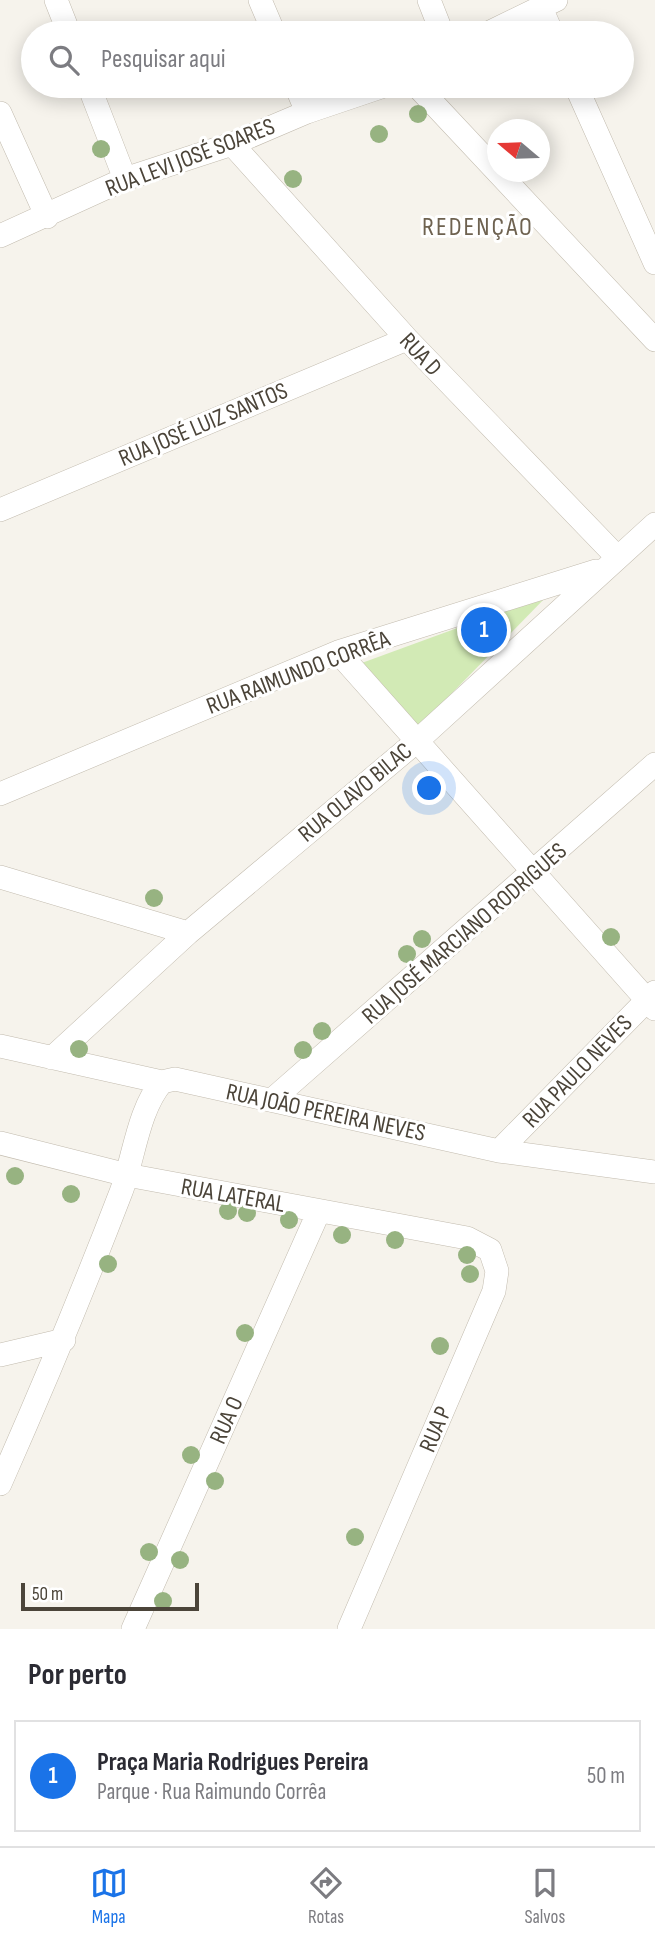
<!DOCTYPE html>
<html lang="pt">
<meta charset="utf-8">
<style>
body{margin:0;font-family:"Sofia Sans Condensed",sans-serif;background:#f7f7f7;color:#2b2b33}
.compass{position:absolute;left:487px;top:119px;width:63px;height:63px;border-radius:50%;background:#fff;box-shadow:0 4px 18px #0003;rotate:289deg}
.scale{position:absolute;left:21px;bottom:18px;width:178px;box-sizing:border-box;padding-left:7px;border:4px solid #4b4439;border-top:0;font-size:19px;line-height:24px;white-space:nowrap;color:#4b4439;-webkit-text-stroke:5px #fff;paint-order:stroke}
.you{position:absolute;left:430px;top:789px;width:24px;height:24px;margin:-18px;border:5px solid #fff;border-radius:50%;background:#1a73e8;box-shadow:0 0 0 10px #1a73e833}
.badge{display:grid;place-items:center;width:46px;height:46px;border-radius:50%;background:#1a73e8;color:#fff;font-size:23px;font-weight:700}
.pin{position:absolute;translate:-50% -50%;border:4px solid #fff;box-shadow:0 2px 7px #0006}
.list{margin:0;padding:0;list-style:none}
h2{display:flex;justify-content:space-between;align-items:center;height:91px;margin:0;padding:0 28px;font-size:30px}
h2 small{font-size:23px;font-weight:400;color:#7c7c81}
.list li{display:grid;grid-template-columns:46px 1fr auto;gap:21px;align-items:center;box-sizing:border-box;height:112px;margin:0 14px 14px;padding:0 14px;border:2px solid #e1e1e2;border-radius:0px}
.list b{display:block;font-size:26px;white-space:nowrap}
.list p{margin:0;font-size:23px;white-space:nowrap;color:#7c7c81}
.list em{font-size:23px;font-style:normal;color:#7c7c81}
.icon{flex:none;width:38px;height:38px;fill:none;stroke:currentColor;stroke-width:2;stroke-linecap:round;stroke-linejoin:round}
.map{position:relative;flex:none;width:655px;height:1629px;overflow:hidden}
.search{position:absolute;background:#fff;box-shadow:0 4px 18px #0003;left:21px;right:21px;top:21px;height:77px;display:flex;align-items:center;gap:18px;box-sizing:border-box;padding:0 24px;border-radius:38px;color:#7c7c81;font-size:26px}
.sheet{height:217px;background:#fff}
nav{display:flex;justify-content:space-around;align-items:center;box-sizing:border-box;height:98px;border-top:2px solid #e1e1e2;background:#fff;font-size:19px;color:#7c7c81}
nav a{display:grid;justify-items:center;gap:4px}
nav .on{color:#1a73e8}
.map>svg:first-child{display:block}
</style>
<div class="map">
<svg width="655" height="1629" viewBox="0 0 655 1629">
<rect width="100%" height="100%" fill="#f6f3ec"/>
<path fill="#d2eab5" d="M548,595L415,731L359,664Z"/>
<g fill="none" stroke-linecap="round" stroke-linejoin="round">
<g stroke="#c2bbae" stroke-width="24">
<path id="street" d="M56,0L69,33
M260,0L274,33
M429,0L442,33
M541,8L552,33
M488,33L556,0
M89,86L125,179
M296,86L307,112
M417,86L655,340
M576,86L655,263
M0,113L47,217
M232,144L407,339L617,557
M0,236L125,179L232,144L307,112L384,86
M0,510L407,339
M338,652L655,1009
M0,794L338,652L596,571
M0,877L188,933
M0,1046L162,1082L175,1079L499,1151L655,1172
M52,1058L188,933L417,741L655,524
M272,1100L655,764
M0,1143L127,1175L467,1238L490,1250L497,1271L494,1291L349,1629
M499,1151L655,992
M0,1355L64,1340
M0,1484C43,1387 83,1291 121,1192C134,1158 138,1110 162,1082
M133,1629L319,1211"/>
</g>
<use href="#street" stroke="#fff" stroke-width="23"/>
</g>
<g fill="#97b381">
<circle cx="418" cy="114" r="9"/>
<circle cx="379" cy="134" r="9"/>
<circle cx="101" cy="149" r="9"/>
<circle cx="293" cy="179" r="9"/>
<circle cx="154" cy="898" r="9"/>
<circle cx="611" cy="937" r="9"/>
<circle cx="422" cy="939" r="9"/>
<circle cx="407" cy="954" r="9"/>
<circle cx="322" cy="1031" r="9"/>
<circle cx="79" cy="1049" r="9"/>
<circle cx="303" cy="1050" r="9"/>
<circle cx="15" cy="1176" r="9"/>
<circle cx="71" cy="1194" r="9"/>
<circle cx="228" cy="1211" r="9"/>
<circle cx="247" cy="1213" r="9"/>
<circle cx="289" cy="1220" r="9"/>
<circle cx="342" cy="1235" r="9"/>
<circle cx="395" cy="1240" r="9"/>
<circle cx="467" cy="1255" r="9"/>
<circle cx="108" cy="1264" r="9"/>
<circle cx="470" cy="1274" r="9"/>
<circle cx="245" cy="1333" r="9"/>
<circle cx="440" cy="1346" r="9"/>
<circle cx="191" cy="1455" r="9"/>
<circle cx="215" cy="1481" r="9"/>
<circle cx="355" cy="1537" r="9"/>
<circle cx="149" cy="1552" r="9"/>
<circle cx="180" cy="1560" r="9"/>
<circle cx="163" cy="1601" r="9"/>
</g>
<g text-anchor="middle" stroke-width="6" stroke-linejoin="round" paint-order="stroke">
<g font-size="24" fill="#4b4439" stroke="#fff">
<text transform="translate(190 157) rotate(-21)" y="8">RUA LEVI JOSÉ SOARES</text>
<text transform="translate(421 354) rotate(47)" y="8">RUA D</text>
<text transform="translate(203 424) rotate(-23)" y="8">RUA JOSÉ LUIZ SANTOS</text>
<text transform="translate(298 672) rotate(-21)" y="8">RUA RAIMUNDO CORRÊA</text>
<text transform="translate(355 792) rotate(-40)" y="8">RUA OLAVO BILAC</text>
<text transform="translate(464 933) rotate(-41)" y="8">RUA JOSÉ MARCIANO RODRIGUES</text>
<text transform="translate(577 1071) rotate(-46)" y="8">RUA PAULO NEVES</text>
<text transform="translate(326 1112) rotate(12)" y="8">RUA JOÃO PEREIRA NEVES</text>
<text transform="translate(233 1195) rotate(10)" y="8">RUA LATERAL</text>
<text transform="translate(226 1420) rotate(-66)" y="8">RUA O</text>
<text transform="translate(435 1429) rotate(-67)" y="8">RUA P</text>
</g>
<g font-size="26" letter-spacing="2" fill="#6e6250" stroke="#fff">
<text x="478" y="235">REDENÇÃO</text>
</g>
</g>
</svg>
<svg class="compass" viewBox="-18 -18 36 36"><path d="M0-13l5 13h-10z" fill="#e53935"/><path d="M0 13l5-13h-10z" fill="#7c7c81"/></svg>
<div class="scale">50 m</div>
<div class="you"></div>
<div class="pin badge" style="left:484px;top:630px">1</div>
<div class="search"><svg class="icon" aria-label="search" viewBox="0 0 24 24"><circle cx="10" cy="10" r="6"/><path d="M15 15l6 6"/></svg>Pesquisar aqui</div>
</div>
<section class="sheet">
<h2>Por perto<small></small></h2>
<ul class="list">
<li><span class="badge">1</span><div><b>Praça Maria Rodrigues Pereira</b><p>Parque · Rua Raimundo Corrêa</p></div><em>50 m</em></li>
</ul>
</section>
<nav>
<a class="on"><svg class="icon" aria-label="map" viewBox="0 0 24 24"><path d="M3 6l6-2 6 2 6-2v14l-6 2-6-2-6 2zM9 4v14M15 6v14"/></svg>Mapa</a>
<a><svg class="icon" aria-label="directions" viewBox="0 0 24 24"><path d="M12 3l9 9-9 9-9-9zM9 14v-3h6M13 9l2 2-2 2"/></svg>Rotas</a>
<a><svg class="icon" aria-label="saved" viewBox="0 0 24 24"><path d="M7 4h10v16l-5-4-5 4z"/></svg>Salvos</a>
</nav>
